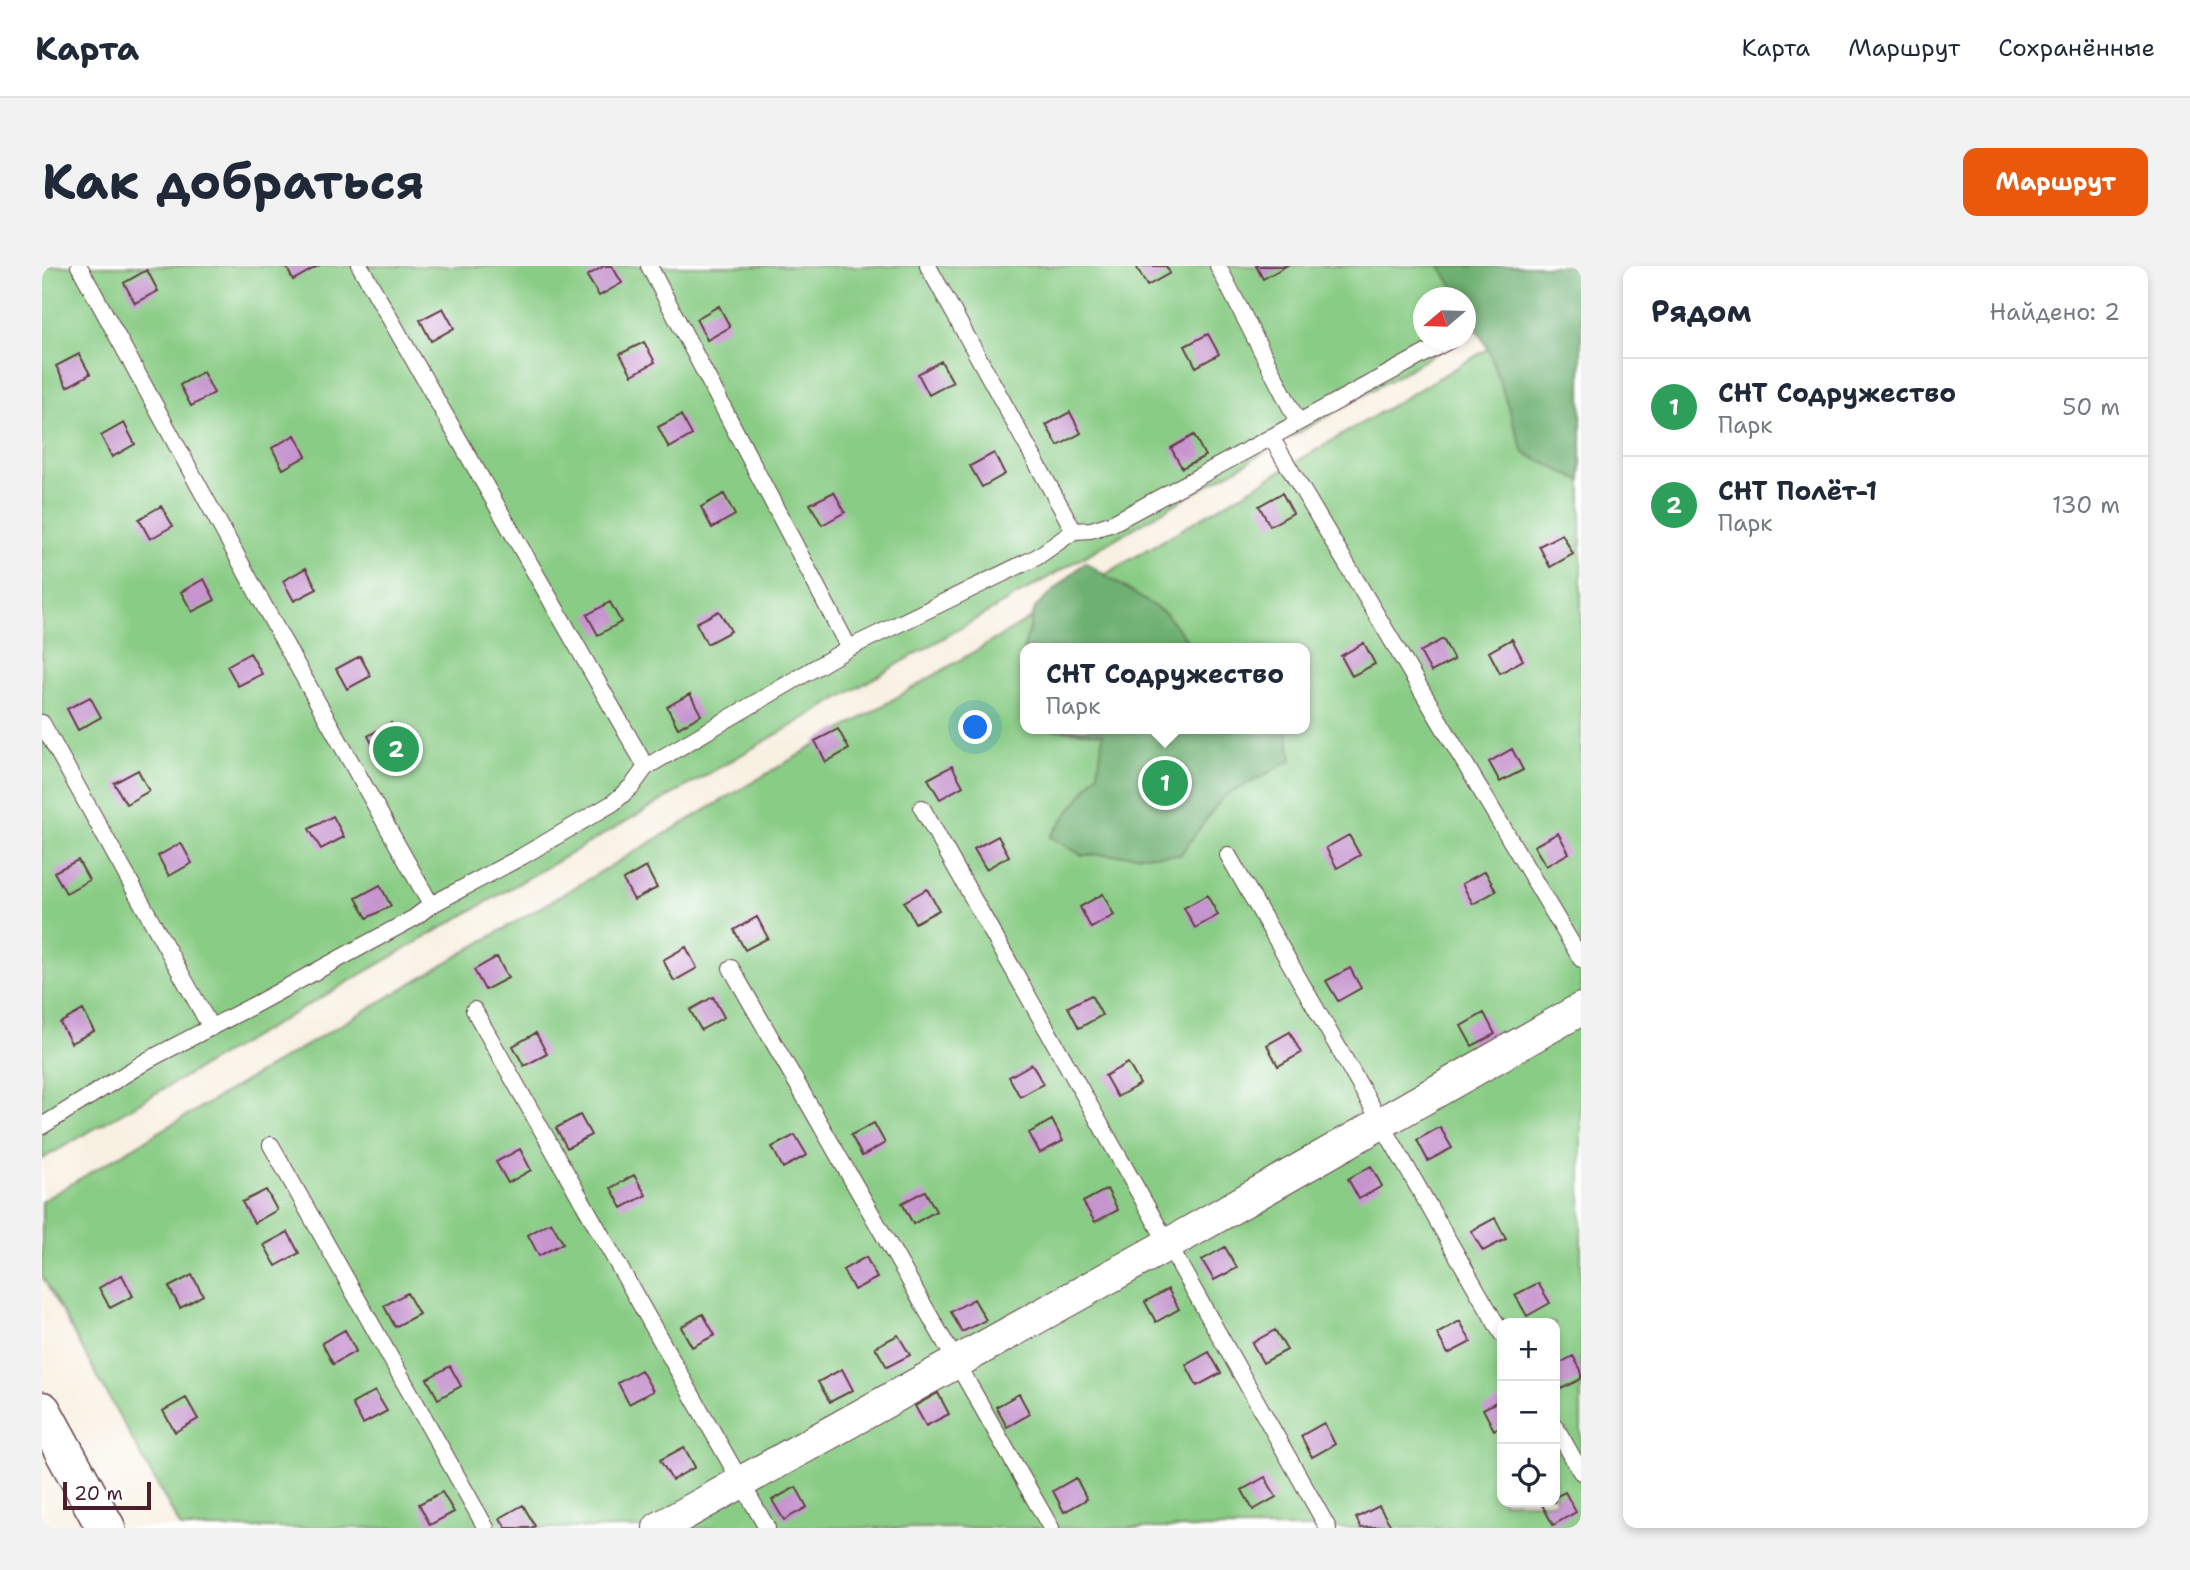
<!DOCTYPE html>
<html lang="ru">
<meta charset="utf-8">
<style>
body{margin:0;font-family:"Shantell Sans",sans-serif;background:#f2f2f3;color:#1f2937}
.controls{position:absolute;right:21px;bottom:21px;display:grid;overflow:hidden;border-radius:14px;box-shadow:0 4px 10px #0003}
.controls button{width:63px;height:63px;display:grid;place-items:center;padding:0;border:0;border-bottom:2px solid #e0e1e3;background:#fff;color:#1f2937;font:35px sans-serif}
.compass{position:absolute;left:1371px;top:21px;width:63px;height:63px;border-radius:50%;background:#fff;box-shadow:0 4px 10px #0003;rotate:251deg}
.scale{position:absolute;left:21px;bottom:18px;width:88px;box-sizing:border-box;padding-left:7px;border:4px solid #4a1f2b;border-top:0;font-size:19px;line-height:24px;white-space:nowrap;color:#4a1f2b;-webkit-text-stroke:5px #fff;paint-order:stroke}
.you{position:absolute;left:934px;top:462px;width:24px;height:24px;margin:-18px;border:5px solid #fff;border-radius:50%;background:#1a73e8;box-shadow:0 0 0 10px #1a73e833}
.badge{display:grid;place-items:center;width:46px;height:46px;border-radius:50%;background:#ea580c;color:#fff;font-size:23px;font-weight:700}
.pin{position:absolute;translate:-50% -50%;border:4px solid #fff;box-shadow:0 2px 7px #0006}
.popup{position:absolute;left:978px;top:377px;width:290px;height:91px;box-sizing:border-box;display:grid;place-content:center;border-radius:14px;background:#fff;filter:drop-shadow(0 2px 5px #0005);font-size:23px;white-space:nowrap;color:#747a83}
.popup b{font-size:26px;color:#1f2937}
.popup::after{content:'';position:absolute;left:50%;top:100%;margin-left:-14px;border:14px solid transparent;border-top-color:#fff}
.list{margin:0;padding:0;list-style:none}
h2{display:flex;justify-content:space-between;align-items:center;height:91px;margin:0;padding:0 28px;font-size:30px}
h2 small{font-size:23px;font-weight:400;color:#747a83}
.list li{display:grid;grid-template-columns:46px 1fr auto;gap:21px;align-items:center;box-sizing:border-box;height:98px;padding:0 28px;border-top:2px solid #e0e1e3}
.list b{display:block;font-size:26px;white-space:nowrap}
.list p{margin:0;font-size:23px;white-space:nowrap;color:#747a83}
.list em{font-size:23px;font-style:normal;color:#747a83}
.icon{flex:none;width:38px;height:38px;fill:none;stroke:currentColor;stroke-width:2;stroke-linecap:round;stroke-linejoin:round}
.map{position:relative;flex:none;width:1539px;height:1262px;overflow:hidden;border-radius:14px}
header{display:flex;align-items:center;gap:42px;box-sizing:border-box;height:98px;padding:0 35px;background:#fff;border-bottom:2px solid #e0e1e3}
header strong{font-size:33px}
nav{display:flex;gap:38px;margin-inline-start:auto;font-size:24px}
.intro{display:flex;align-items:center;justify-content:space-between;box-sizing:border-box;height:168px;padding:0 42px}
h1{margin:0;font-size:49px}
.button{padding:18px 32px;border-radius:14px;background:#ea580c;color:#fff;font-size:24px;font-weight:700}
main{display:flex;gap:42px;padding:0 42px}
aside{flex:1;background:#fff;border-radius:14px;box-shadow:0 4px 10px #0003}
.map>svg:first-child{display:block}
</style>
<header>
<strong>Карта</strong>
<nav><a>Карта</a><a>Маршрут</a><a>Сохранённые</a></nav>
</header>
<div class="intro"><h1>Как добраться</h1><a class="button">Маршрут</a></div>
<main>
<div class="map">
<svg width="1539" height="1262" viewBox="0 0 1539 1262">
<rect width="100%" height="100%" fill="#fff"/>
<filter id="ink" filterUnits="userSpaceOnUse"><feTurbulence type="fractalNoise" baseFrequency=".0143" numOctaves="2"/><feDisplacementMap in="SourceGraphic" scale="14" xChannelSelector="R" yChannelSelector="G"/><feConvolveMatrix kernelMatrix="1 2 1 2 8 2 1 2 1" color-interpolation-filters="sRGB"/></filter>
<filter id="wash" filterUnits="userSpaceOnUse"><feTurbulence type="fractalNoise" baseFrequency=".00686" numOctaves="4" result="noise"/><feDisplacementMap in="SourceGraphic" scale="28" xChannelSelector="R" yChannelSelector="G"/><feGaussianBlur stdDeviation="1.57" result="paint"/><feColorMatrix in="noise" values="0 0 0 0 0 0 0 0 0 0 0 0 0 0 0 0 0 1.4 0 .05"/><feComposite in="paint" operator="in"/></filter>
<g filter="url(#wash)">
<rect width="100%" height="100%" fill="#f8f0e1"/>
<path fill="#89cc85" stroke="#6a7658" stroke-width="2" fill-rule="evenodd" d="M0,0H1539V3L1424,70L1423,32H1381V74H1417L0,893Z
M1539,28V1262H139L0,1010V935ZM983,382H1263V463H983ZM1460,1057H1513V1236H1460Z"/>
<path fill="#6eb072" stroke="#5c684e" stroke-width="2" d="M1398,0H1539V215L1482,187L1447,85L1424,43L1423,32L1417,31Z
M1043,296L1124,348L1151,382H983V396L980,388L993,342Z
M1007,463H1245L1250,494L1181,531L1138,589H1040L1008,571L1056,507L1061,468Z"/>
<g id="blocks">
<path fill="#c694ce" d="M244,0H276L251,14Z
M562,0H570L580,17L557,30L545,10Z
M1094,0H1124L1128,7L1105,20Z
M1214,0H1244L1221,13Z
M105,4L116,25L93,37L82,17Z
M677,40L688,61L665,74L654,53Z
M401,42L412,62L389,75L378,54Z
M1166,68L1177,88L1154,101L1143,80Z
M602,76L613,96L590,109L578,88Z
M37,88L48,108L25,121L14,100Z
M899,95L911,116L887,129L876,108Z
M161,106L172,127L149,140L138,119Z
M1028,146L1039,167L1016,180L1004,159Z
M639,149L650,169L627,182L616,161Z
M82,157L93,178L70,191L59,170Z
M253,169L264,190L241,203L230,182Z
M1152,169L1163,190L1140,202L1129,182Z
M952,187L963,208L940,221L928,200Z
M792,226L803,246L780,259L768,238Z
M1240,227L1251,247L1228,260L1217,240Z
M682,228L693,249L670,262L659,241Z
M119,240L131,260L108,273L97,253Z
M1520,268L1531,288L1508,301L1497,280Z
M264,302L275,323L252,335L241,315Z
M162,313L173,334L150,346L139,326Z
M568,336L579,356L556,369L545,349Z
M677,345L689,365L665,378L654,357Z
M1401,373L1412,394L1389,406L1378,386Z
M1470,373L1481,394L1458,407L1447,386Z
M1322,377L1333,398L1310,410L1299,390Z
M208,387L220,408L196,420L185,400Z
M318,390L329,410L305,423L294,403Z
M648,428L659,449L636,462L625,441Z
M48,431L59,451L36,464L25,443Z
M349,457L360,478L337,491L326,470Z
M796,463L807,483L784,496L773,475Z
M1470,483L1481,504L1458,516L1447,496Z
M910,500L921,520L898,533L886,513Z
M96,504L107,525L84,538L72,517Z
M291,550L302,571L279,583L267,563Z
M1516,567L1527,587L1504,600L1492,580Z
M1307,569L1318,589L1295,602L1284,582Z
M956,570L967,590L944,603L932,583Z
M139,577L150,597L127,610L116,590Z
M36,594L47,614L24,627L12,606Z
M604,601L615,622L592,634L581,614Z
M1443,605L1454,625L1431,638L1420,618Z
M338,619L349,640L325,652L314,632Z
M885,623L897,644L873,657L862,636Z
M1061,628L1072,649L1049,662L1038,641Z
M1165,629L1176,649L1153,662L1142,642Z
M715,651L726,672L703,684L692,664Z
M644,681L655,702L632,715L621,694Z
M455,691L466,712L443,724L432,704Z
M1308,702L1319,722L1296,735L1284,715Z
M1049,729L1060,749L1037,762L1026,741Z
M671,731L682,751L659,764L648,744Z
M41,744L52,765L29,777L18,757Z
M1442,747L1453,768L1430,780L1419,760Z
M1248,766L1259,787L1236,800L1225,779Z
M494,767L505,788L482,800L471,780Z
M1086,797L1098,818L1075,831L1063,810Z
M990,798L1001,818L978,831L967,811Z
M538,849L549,869L525,882L514,862Z
M1010,854L1021,875L998,887L987,867Z
M832,857L843,877L820,890L809,869Z
M1398,861L1410,882L1386,895L1375,874Z
M753,869L765,889L741,902L730,881Z
M478,883L489,904L466,917L454,896Z
M1329,900L1340,920L1317,933L1306,913Z
M592,909L604,929L580,942L569,922Z
M1065,923L1076,944L1053,956L1041,936Z
M224,924L235,944L212,957L200,936Z
M883,925L894,945L871,958L860,937Z
M1453,952L1464,973L1441,985L1429,965Z
M509,956L521,977L497,990L486,969Z
M246,966L257,987L234,1000L222,979Z
M1183,981L1195,1002L1172,1014L1160,994Z
M824,991L835,1012L812,1024L801,1004Z
M80,1009L91,1030L68,1042L57,1022Z
M150,1009L161,1029L138,1042L127,1021Z
M1496,1017L1508,1037L1485,1050L1473,1029Z
M1126,1023L1137,1043L1114,1056L1103,1036Z
M365,1027L377,1048L353,1061L342,1040Z
M932,1033L944,1054L920,1066L909,1046Z
M661,1048L673,1069L650,1081L639,1061Z
M1418,1055L1429,1076L1406,1088L1395,1068Z
M303,1064L314,1085L291,1098L280,1077Z
M1233,1064L1245,1084L1221,1097L1210,1077Z
M856,1069L868,1089L845,1101L833,1081Z
M1167,1086L1179,1107L1155,1120L1144,1099Z
M1531,1090L1539,1104V1113L1519,1123L1513,1111V1100Z
M408,1100L419,1120L396,1133L385,1113Z
M800,1103L811,1124L788,1136L776,1116Z
M599,1104L611,1125L587,1138L576,1117Z
M333,1125L345,1145L321,1158L310,1138Z
M896,1127L907,1148L884,1160L873,1140Z
M977,1128L988,1148L965,1161L954,1141Z
M144,1132L156,1153L133,1166L121,1145Z
M1460,1133V1160L1452,1164L1441,1143Z
M1282,1157L1293,1178L1270,1191L1259,1170Z
M642,1181L653,1201L630,1214L618,1194Z
M1223,1211L1234,1231L1211,1244L1200,1224Z
M1034,1212L1045,1233L1022,1246L1011,1225Z
M754,1221L765,1241L742,1254L730,1234Z
M400,1226L412,1246L388,1259L377,1238Z
M1523,1226L1534,1246L1511,1259L1500,1239L1513,1236V1231Z
M481,1239L493,1260L489,1262H464L458,1252Z
M1337,1240L1349,1260L1319,1262L1314,1252Z"/>
</g>
</g>
<g filter="url(#ink)">
<use href="#blocks" fill-opacity="0" stroke="#643e46" stroke-width="2"/>
<g fill="none" stroke-linecap="round" stroke-linejoin="round">
<g stroke="#643e46" stroke-width="18">
<path id="service" d="M37,0L233,360L389,639
M318,0L604,501
M607,0L807,382
M886,0L1032,265
M1176,0L1256,156
M1229,171L1539,693
M0,457L169,762
M880,542L1286,1262
M1186,589L1460,1068
M689,702L1009,1262
M432,744L725,1262
M0,860L106,794L212,739L372,652L389,639L479,591L571,537L590,520L604,501L807,382L995,291L1032,265L1049,264L1071,257L1408,74
M229,879L444,1262
M1513,1160L1539,1206"/>
</g>
<g stroke="#643e46" stroke-width="34">
<path id="minor" d="M617,1262L1125,979L1539,743"/>
</g>
<g stroke="#643e46" stroke-width="41">
<path id="tertiary" d="M0,1145L64,1262"/>
</g>
<use href="#service" stroke="#fff" stroke-width="16"/>
<use href="#minor" stroke="#fff" stroke-width="32"/>
<use href="#tertiary" stroke="#fff" stroke-width="38"/>
</g>
</g>
</svg>
<div class="controls">
<button>+</button>
<button>−</button>
<button><svg class="icon" aria-label="locate" viewBox="0 0 24 24"><circle cx="12" cy="12" r="6"/><path d="M12 2v4M12 18v4M2 12h4M18 12h4"/></svg></button>
</div>
<svg class="compass" viewBox="-18 -18 36 36"><path d="M0-13l5 13h-10z" fill="#e53935"/><path d="M0 13l5-13h-10z" fill="#747a83"/></svg>
<div class="scale">20 m</div>
<div class="you"></div>
<div class="pin badge" style="left:1123px;top:517px;background:#2e9e5b">1</div>
<div class="popup"><b>СНТ Содружество</b>Парк</div>
<div class="pin badge" style="left:354px;top:483px;background:#2e9e5b">2</div>
</div>
<aside>
<h2>Рядом<small>Найдено: 2</small></h2>
<ul class="list">
<li><span class="badge" style="background:#2e9e5b">1</span><div><b>СНТ Содружество</b><p>Парк</p></div><em>50 m</em></li>
<li><span class="badge" style="background:#2e9e5b">2</span><div><b>СНТ Полёт-1</b><p>Парк</p></div><em>130 m</em></li>
</ul>
</aside>
</main>
